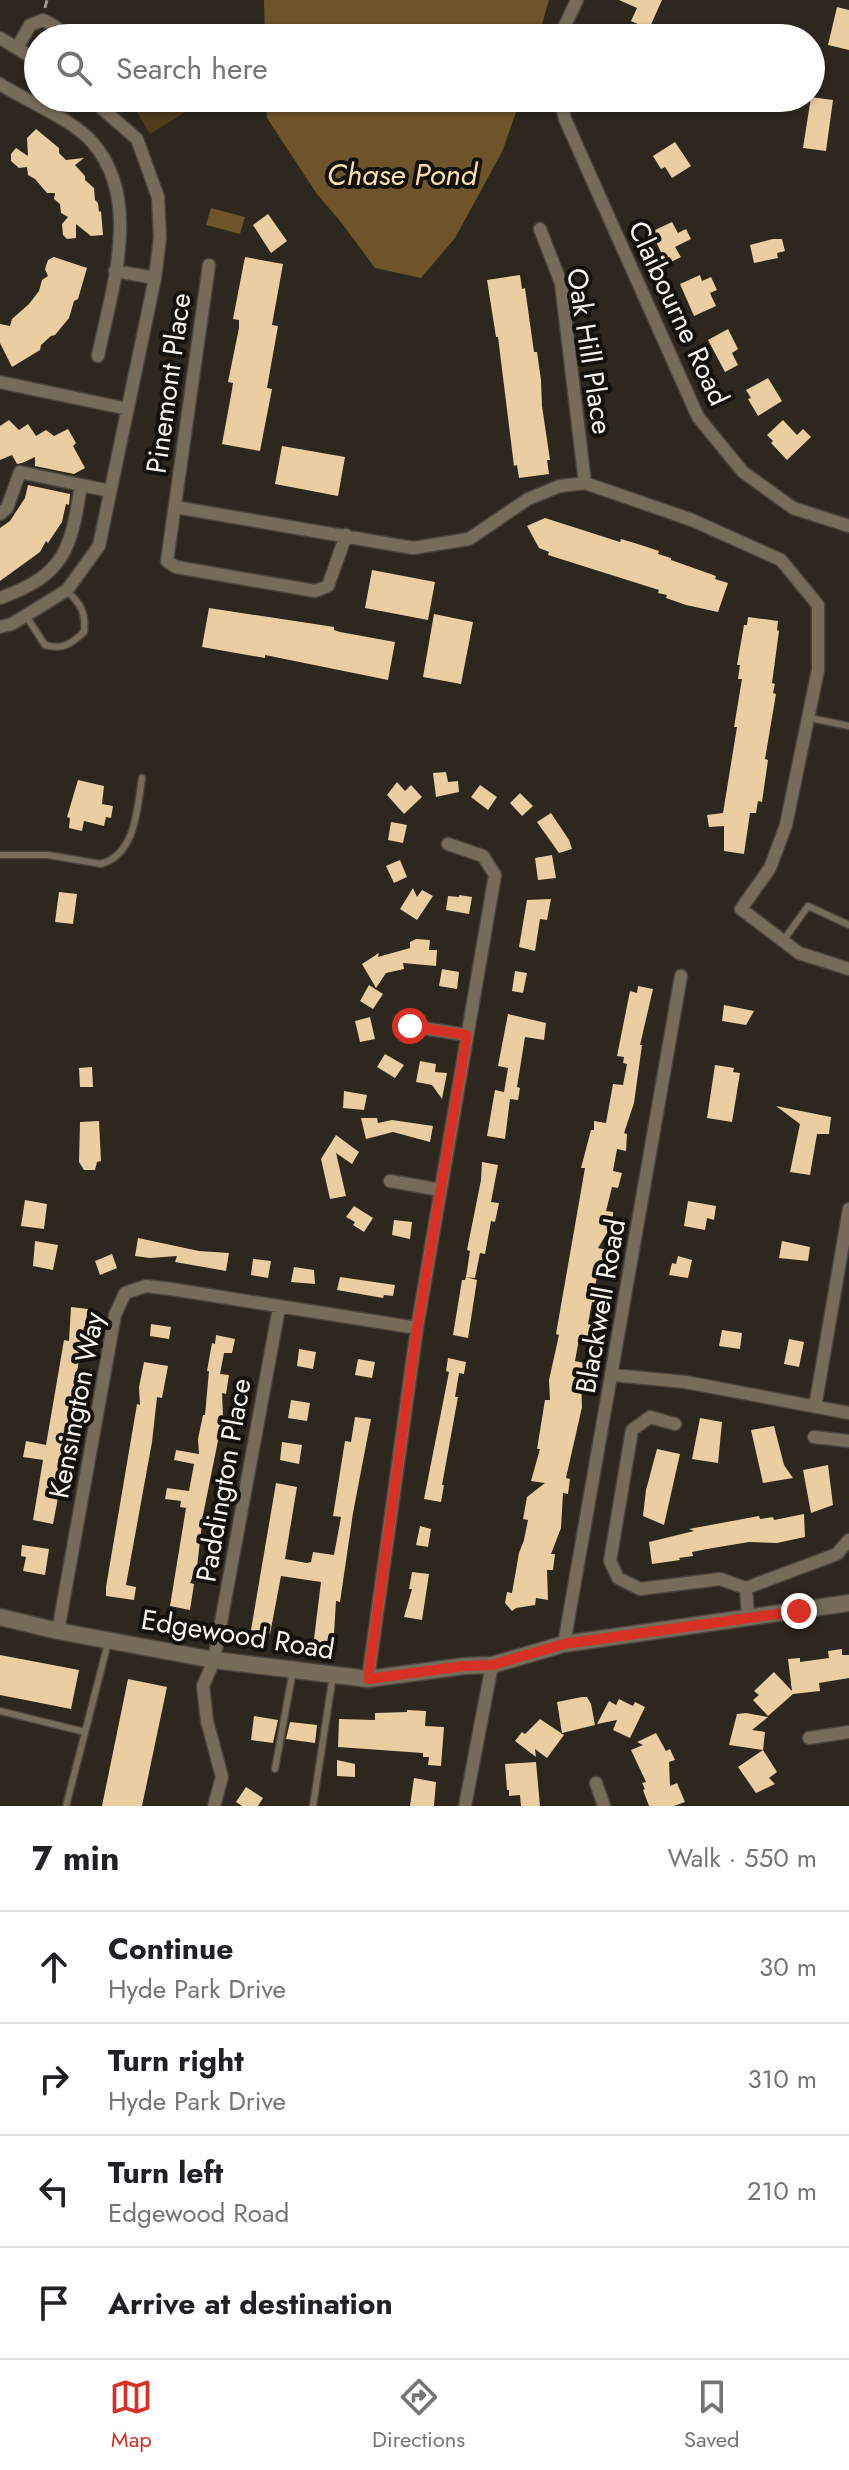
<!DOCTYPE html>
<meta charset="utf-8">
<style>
body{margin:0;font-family:Jost,sans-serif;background:#f6f6f6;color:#202124}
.stop{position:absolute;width:24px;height:24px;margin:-18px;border:6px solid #d93025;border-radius:50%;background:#fff}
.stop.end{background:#d93025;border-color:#fff;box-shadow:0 2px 8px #0008}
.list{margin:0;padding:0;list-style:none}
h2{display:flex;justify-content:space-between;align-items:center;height:104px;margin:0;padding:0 32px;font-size:34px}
h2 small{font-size:26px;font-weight:400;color:#757577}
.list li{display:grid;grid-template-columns:52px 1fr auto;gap:24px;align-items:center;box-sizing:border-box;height:112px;padding:0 32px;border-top:2px solid #e0e0e0}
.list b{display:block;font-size:30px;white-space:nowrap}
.list p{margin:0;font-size:26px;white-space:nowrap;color:#757577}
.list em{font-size:26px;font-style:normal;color:#757577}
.icon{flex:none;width:44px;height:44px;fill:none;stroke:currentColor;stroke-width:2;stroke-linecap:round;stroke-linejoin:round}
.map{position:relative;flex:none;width:849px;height:1806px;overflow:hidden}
.search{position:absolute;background:#fff;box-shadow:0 2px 6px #0004;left:24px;right:24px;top:24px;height:88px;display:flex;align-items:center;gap:20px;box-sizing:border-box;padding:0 28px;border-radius:44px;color:#757577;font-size:30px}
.sheet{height:552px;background:#fff}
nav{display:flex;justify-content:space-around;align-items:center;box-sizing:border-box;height:112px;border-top:2px solid #e0e0e0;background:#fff;font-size:22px;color:#757577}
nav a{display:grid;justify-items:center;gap:4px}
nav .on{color:#d93025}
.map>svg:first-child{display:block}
</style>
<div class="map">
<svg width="849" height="1806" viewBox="0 0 849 1806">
<rect width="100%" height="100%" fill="#2d271e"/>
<path fill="#4f3c1d" d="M129,98H208L150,134Z"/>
<path fill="#6d542a" d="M264,0H549L538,38H265Z
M266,98H521L502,152L455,238L421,278L375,268L340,221L317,194L267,118Z
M211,208L245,217L240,234L206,225Z"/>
<path fill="#eacda0" d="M619,0H662L649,29L631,21L637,8Z
M837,7L849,10V50L828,45Z
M811,97L833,100L826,151L803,148Z
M36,129L59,148V153L66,160L84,158L75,165L85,176V180L94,188L95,200L98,203L99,212L101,211L103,235L91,236L76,224V238L67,239L63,235L62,224L68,217L61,213L60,204L54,199L55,193H47L35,179L28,175L27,167L19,168L11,161V154L16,148L28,156L27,138Z
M675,142L691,166L672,178L665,167L661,169L653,156Z
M268,214L287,241L271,253L253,225Z
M672,222L678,233L686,229L691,239L675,247L681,257L667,264L651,232Z
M773,239H782L785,251L777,253L778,258L754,263L750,245Z
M54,257L87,268L78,299L74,301L69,318L55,335L51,336L41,345L40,350L12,367L0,343V324L10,326L12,319L29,304L39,291L42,280L48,276L45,269L48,260Z
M245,257L283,264L272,325L278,326L267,388L272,389L260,451L222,444L232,390L233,383L228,382L239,328V320L233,319Z
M520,275L522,289L525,288L534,352H537L541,380L542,406L550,460H547L549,474L519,478L517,465L514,466L498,337H496L487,280Z
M700,275L702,281L711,277L717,290L710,293L716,306L694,316L680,284Z
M728,329L738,349L732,353L738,365L725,372L708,340Z
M768,378L782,401L758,416L748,399L751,398L746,390Z
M9,420L19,430L28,424L36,436L46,430L54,436L68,429L76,443L73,446L85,468L74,474L35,466V457L22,463L17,464L12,455L0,460V426Z
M783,420L797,435L803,429L811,437L787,460L771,443L773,441L767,435Z
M282,446L345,457L338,496L275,484Z
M28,485L70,494L69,505L66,504L62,522L48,543L46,541L40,552L0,581V528L10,521L25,498Z
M545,518L620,542L621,539L641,545L659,551L658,554L671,558V560L716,576L715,579L728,583L718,612L686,605L666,598L667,595L658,593L659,590L548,555L549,552L539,548L527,526Z
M372,570L435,582L428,620L365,608Z
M209,608L334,627V630L340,632L395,642L388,680L265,655V658L202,647Z
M434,614L473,622L461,684L423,677Z
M748,617L778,621L777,630L779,631L772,683L775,684L773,693L776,694L765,759L768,760L762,802L758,801L756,813H750L744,854L724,851V826L709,827L707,815L723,813L737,727H734L742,679H738L740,665H737L744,625H747Z
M446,772L448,782L458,781L459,792L436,797L433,773Z
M78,780L104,786L102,804L113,806L111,818L106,817L104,826L84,821L82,831L69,828L70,818L67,817Z
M397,782L405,791L411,785L422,797L404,814L387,795Z
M480,785L497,797L488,810L471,797Z
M520,793L533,806L522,816L510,803Z
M551,813L569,840L572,849L559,853L537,822Z
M391,822L407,825L403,843L388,840Z
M552,855L556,878L538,880L535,858Z
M400,860L407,877L394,883L386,866Z
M413,888L417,897L422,890L433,896L417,920L400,909Z
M59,892L77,894L73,924L55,922Z
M459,895L472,897L469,914L446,910L448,896L459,897Z
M551,899L547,920L540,919L535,951L519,947L527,900Z
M416,939L430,940L429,950H437L436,966L403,963L404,969L386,973L376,988L362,964L379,953L378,957L410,948V942Z
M442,969L459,972L457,989L439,986Z
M515,971L527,973L523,993L512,991Z
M369,985L383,994L373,1009L360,1001Z
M638,986L653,989L640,1045H642L634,1103L624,1133L627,1134L626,1151L617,1149L613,1171L622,1173L618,1188L612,1187L606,1211L613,1212V1223L598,1248L607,1250L608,1258L606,1265L599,1264L595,1288L602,1287L599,1303L592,1302L588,1324L595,1325L591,1341L579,1339L575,1361L588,1364L584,1379L581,1378L582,1407L566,1478L570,1479L568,1494L563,1493L561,1528L551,1554H555L553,1570H547L548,1600L536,1598L535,1605L516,1608L512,1611L505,1603L507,1592L512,1593L519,1553L524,1540L528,1520L523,1519L527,1497L545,1483L531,1481L540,1449H537L545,1400H550L549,1380L559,1335L556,1334L585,1168H581L591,1130H594V1121L606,1123L613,1084L623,1085L627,1064L623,1063L624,1057L617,1056L630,991L637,993Z
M724,1005L754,1011L746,1025L722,1021Z
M508,1014L546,1023L544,1040L525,1037L517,1087L520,1088L518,1100L510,1099L505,1139L487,1136L495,1090L504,1092L508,1068L498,1066Z
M370,1017L375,1039L360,1042L355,1021Z
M385,1054L404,1065L395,1078L377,1067Z
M420,1061L436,1064L435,1072L447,1073L442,1099L432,1085L416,1082Z
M715,1065L734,1068L733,1072L740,1073L732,1122L707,1118Z
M92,1067L93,1087H80L79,1068Z
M344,1091L367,1095L364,1110L343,1108Z
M776,1106L831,1117L829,1134H817L810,1175L790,1172L800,1124Z
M361,1118H377L378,1123L392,1120L433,1126L430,1142L393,1132L366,1139Z
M99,1121L101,1161L97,1162L95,1170H84L79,1162L80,1122Z
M336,1135L359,1152L352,1164L336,1153L346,1196L330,1199L321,1159Z
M482,1162L498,1165L491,1202L499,1203L495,1222L491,1221L485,1254L480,1253L475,1278L466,1277L470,1251L467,1250L481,1180Z
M25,1200L47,1204L44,1229L21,1226Z
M688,1201L716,1206L714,1220L707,1218L705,1230L684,1226Z
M354,1206L373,1218L364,1232L353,1225L355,1222L346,1217Z
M394,1220L412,1222L410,1239L392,1235Z
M138,1238L199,1251L229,1253L226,1271L175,1262L177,1256L150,1258L135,1256Z
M35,1241L58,1245L53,1270L33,1266Z
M782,1241L810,1247L808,1261L779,1258Z
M112,1254L117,1268L100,1275L95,1261Z
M678,1256L692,1260L688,1278L669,1275L672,1263L676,1264Z
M253,1259L271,1261L268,1278L251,1275Z
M294,1267L314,1270L315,1284L291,1282Z
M340,1277L395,1285L393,1296L384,1295L383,1298L337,1290Z
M466,1277L477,1280L468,1338L453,1335L462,1280H465Z
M71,1307L88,1309L55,1497L58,1498L53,1524L33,1520L43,1460L23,1457L26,1441L46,1445L64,1340L69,1341Z
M151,1324L171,1327L169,1339L150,1336Z
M722,1330L742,1333L740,1349L719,1346Z
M216,1335L235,1339L232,1353H224L220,1374L229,1375L226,1394L222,1393L223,1416L203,1515L197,1567L190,1583L194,1584L190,1610L170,1606L186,1508L180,1507L181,1501L165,1499L167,1488L189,1491L194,1464L174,1460L176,1450L199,1454L198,1439L203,1415H205L209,1371H207L212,1343L215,1344Z
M789,1339L804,1342L799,1367L784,1364Z
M299,1349L316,1352L313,1369L297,1366Z
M448,1358L466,1362L464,1374L459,1373L455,1397H458L442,1485H444L441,1502L424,1499L449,1372L446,1371Z
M358,1359L375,1362L372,1378L355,1375Z
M144,1362L168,1366L162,1398L157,1397L152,1442L126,1585L136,1587L134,1600L106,1596V1587L137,1404L140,1405L139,1387Z
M291,1400L310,1403L307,1421L288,1418Z
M355,1417L371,1419L353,1513L340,1602L336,1601L333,1650L313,1647L321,1582L281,1576L270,1634L251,1630L276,1483L297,1487L285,1559L307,1563L311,1562L313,1552L334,1555L341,1517L333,1516L345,1441L351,1442Z
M700,1418L722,1422L718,1463L692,1459Z
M774,1426L784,1465L793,1478L763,1483L751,1430Z
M282,1442L302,1445L299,1464L280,1460Z
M657,1449L680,1454L664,1525L643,1516L646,1490Z
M828,1465L833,1505L811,1513L803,1470Z
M804,1514L805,1537L777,1543L749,1542L707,1549L692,1552L693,1556L679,1558L680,1560L652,1564L649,1542L694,1531L689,1529L759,1516L760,1519L773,1517L774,1520Z
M420,1526L431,1529L428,1547L416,1545Z
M22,1545L49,1549L45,1575L23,1571L26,1557L21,1556Z
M412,1572L429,1574L422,1620L404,1617L412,1589H409Z
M842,1649V1655H849V1678L819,1683L820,1691L793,1694L768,1716L753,1700L759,1695L754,1691L774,1672L792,1691L788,1659L800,1658V1662L829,1658L828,1651Z
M0,1655L79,1670L71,1709L0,1695Z
M128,1679L167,1687L142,1806H102Z
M582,1697H587L591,1704L595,1725L562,1733L557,1702Z
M619,1699L633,1706L635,1702L645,1707L630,1738L613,1730L617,1720L597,1724L609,1701L616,1705Z
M407,1710L426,1711L425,1726L444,1727L441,1766L428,1765L429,1757H423V1753L338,1747L339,1719L375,1720V1713L407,1712Z
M746,1713L768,1717L752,1730L765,1732L763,1750L729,1745L737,1714Z
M254,1716L278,1720L273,1743L251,1740Z
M540,1719L564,1735L547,1758L535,1749L536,1757L515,1741L522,1732L525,1734Z
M290,1722L317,1725L315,1743L286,1739Z
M656,1733L666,1751L670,1749L675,1760L669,1762L670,1786L677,1783L685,1802L674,1806H649L643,1790L645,1789L642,1783L646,1782L631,1750L643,1745L637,1742Z
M763,1750L777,1772L769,1778L775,1784L756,1793L738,1767Z
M337,1760L355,1764V1777L337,1776Z
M536,1762L540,1806H521L520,1795L509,1796V1790H507L505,1764Z
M414,1778L436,1782L434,1806H410Z
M246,1787L263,1798L258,1806H242L236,1802Z"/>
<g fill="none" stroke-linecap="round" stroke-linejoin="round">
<g stroke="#49443b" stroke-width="9">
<path id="service" d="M26,616L45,645C63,650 71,644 84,632C86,613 81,604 67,591
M810,718L849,726
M0,855H48L101,864C136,854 137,809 142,778
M783,941L808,906L849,925
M0,1711L85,1732
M275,1769L293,1670
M66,1806L108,1643
M313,1806L333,1675"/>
</g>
<g stroke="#49443b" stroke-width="15">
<path id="minor" d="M0,38L38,61
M559,38L577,0
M17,48L30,25L43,20C52,24 60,28 63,38
M0,84C26,101 74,120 93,143C143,201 111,291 98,356
M560,98L565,119L698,417L743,472L793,508L849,526
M540,229L561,283L585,483
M209,265L167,561L176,567L315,591L328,586L346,535
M115,271L155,278
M0,382L128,409
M175,507L413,548L469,539L528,499L560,486L585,483L692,520L781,560L818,605V670L786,825L770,868L741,909L799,953L849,969
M0,514L7,508L20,472L81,485
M0,598C65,575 71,549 81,485L110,491
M0,627L12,624L67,590L99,546L155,278L160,238L158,197L137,139L90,98
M410,1026L467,1035
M390,1181L441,1190
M613,1375L685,1382L849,1413
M815,1407L849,1209
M675,1424L650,1417L632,1430L610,1561L618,1578L640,1589L720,1579L746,1588L837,1554L849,1540
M814,1437L849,1441
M746,1588L748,1617
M58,1631L115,1315L125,1293L146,1286L171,1289L417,1328
M564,1644L681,976
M368,1679L417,1328L495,875L483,856L448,844
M809,1738L849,1732
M596,1783L604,1806
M214,1806L222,1777L207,1721L203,1686L214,1660L279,1308
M465,1806L492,1665"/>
</g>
<g stroke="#49443b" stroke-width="19">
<path id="tertiary" d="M0,1617L58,1631L214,1660L368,1679L464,1666L492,1665L564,1644L849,1603"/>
</g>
<path stroke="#9a958e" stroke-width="3" stroke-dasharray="8 4" stroke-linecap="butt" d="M45,8L47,0"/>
<use href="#service" stroke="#776c5a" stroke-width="6"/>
<use href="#minor" stroke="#776c5a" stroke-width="12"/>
<use href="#tertiary" stroke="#776c5a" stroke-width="16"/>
</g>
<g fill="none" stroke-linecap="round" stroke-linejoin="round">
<path stroke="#d93025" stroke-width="10" d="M410,1026L467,1035L417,1328L368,1679L464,1666L492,1665L564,1644L799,1611"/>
</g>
<g text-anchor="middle" stroke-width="8" stroke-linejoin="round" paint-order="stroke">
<g font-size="28" fill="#f8f4ee" stroke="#13110d">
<text transform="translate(679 313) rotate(65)" y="10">Claibourne Road</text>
<text transform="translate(590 351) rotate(81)" y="10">Oak Hill Place</text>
<text transform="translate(168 383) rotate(-82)" y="10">Pinemont Place</text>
<text transform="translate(600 1306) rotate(-80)" y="10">Blackwell Road</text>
<text transform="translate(76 1405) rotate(-79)" y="10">Kensington Way</text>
<text transform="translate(223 1480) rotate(-80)" y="10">Paddington Place</text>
<text transform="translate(238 1634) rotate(9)" y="10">Edgewood Road</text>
</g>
<g font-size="30" font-style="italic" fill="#ffdda8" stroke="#13110d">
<text x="402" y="185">Chase Pond</text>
</g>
</g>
</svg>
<div class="stop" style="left:410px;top:1026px"></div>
<div class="stop end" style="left:799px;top:1611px"></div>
<div class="search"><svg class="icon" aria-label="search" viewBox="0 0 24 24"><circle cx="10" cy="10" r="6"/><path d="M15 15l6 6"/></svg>Search here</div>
</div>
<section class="sheet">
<h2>7 min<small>Walk · 550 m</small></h2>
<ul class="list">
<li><svg class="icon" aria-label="ahead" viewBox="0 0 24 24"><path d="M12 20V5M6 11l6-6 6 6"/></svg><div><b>Continue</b><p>Hyde Park Drive</p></div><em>30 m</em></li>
<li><svg class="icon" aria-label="right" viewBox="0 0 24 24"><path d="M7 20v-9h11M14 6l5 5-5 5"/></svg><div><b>Turn right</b><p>Hyde Park Drive</p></div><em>310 m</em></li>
<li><svg class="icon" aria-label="left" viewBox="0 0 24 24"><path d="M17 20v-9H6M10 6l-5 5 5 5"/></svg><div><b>Turn left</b><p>Edgewood Road</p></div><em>210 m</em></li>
<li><svg class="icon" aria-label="arrive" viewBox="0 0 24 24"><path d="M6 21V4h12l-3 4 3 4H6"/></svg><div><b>Arrive at destination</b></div></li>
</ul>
</section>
<nav>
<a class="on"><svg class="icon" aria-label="map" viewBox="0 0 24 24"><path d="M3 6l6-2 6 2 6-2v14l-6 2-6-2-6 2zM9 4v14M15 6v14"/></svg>Map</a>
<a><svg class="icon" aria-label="directions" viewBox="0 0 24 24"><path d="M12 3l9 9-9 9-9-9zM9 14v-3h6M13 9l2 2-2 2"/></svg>Directions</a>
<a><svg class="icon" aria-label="saved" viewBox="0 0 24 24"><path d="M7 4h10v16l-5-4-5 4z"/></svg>Saved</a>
</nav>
